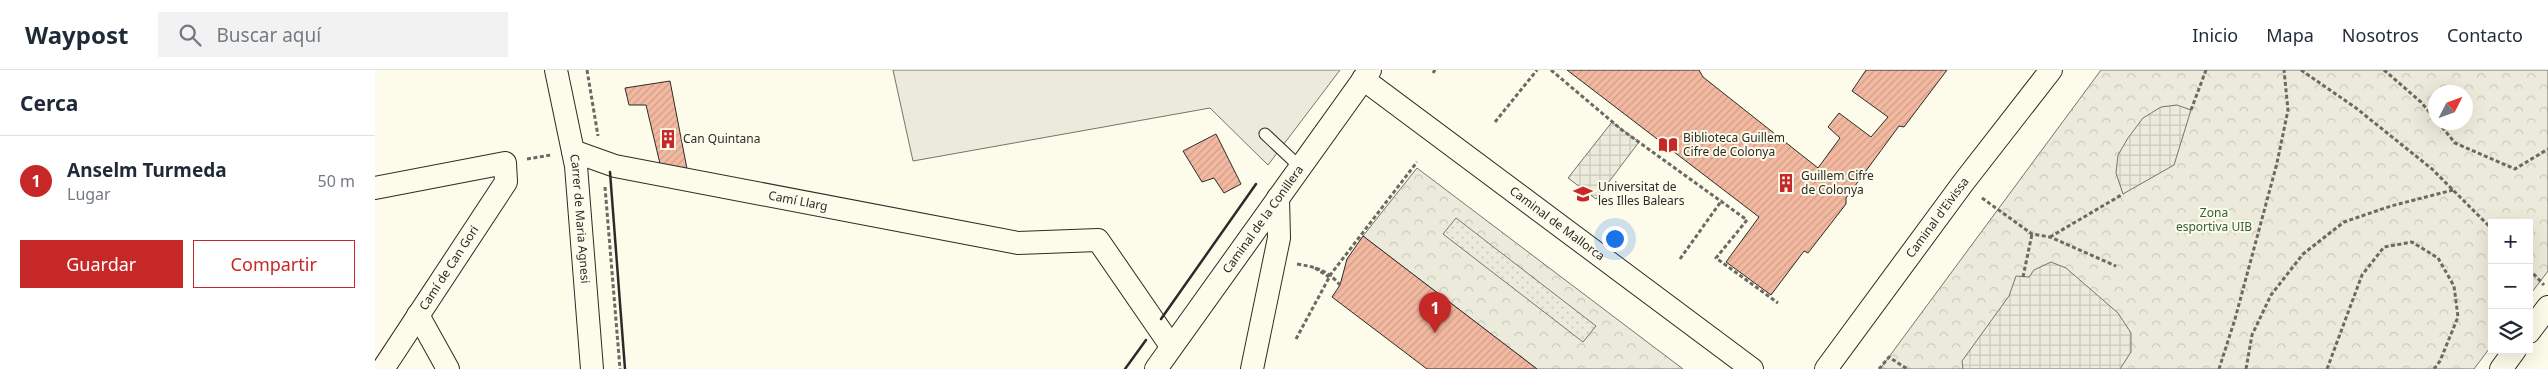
<!DOCTYPE html>
<html lang="es">
<meta charset="utf-8">
<style>
body{margin:0;font-family:"Noto Sans",sans-serif;background:#f2f2f3;color:#1f2937}
.controls{position:absolute;right:15px;bottom:15px;display:grid;overflow:hidden;border-radius:0px;box-shadow:0 5px 20px #0002}
.controls button{width:45px;height:45px;display:grid;place-items:center;padding:0;border:0;border-bottom:1px solid #e0e1e3;background:#fff;color:#1f2937;font:25px sans-serif}
.compass{position:absolute;left:2053px;top:15px;width:45px;height:45px;border-radius:50%;background:#fff;box-shadow:0 5px 20px #0002;rotate:48deg}
.you{position:absolute;left:1239px;top:168px;width:18px;height:18px;margin:-12px;border:4px solid #fff;border-radius:50%;background:#1a73e8;box-shadow:0 0 0 8px #1a73e833}
.badge{display:grid;place-items:center;width:32px;height:32px;border-radius:50%;background:#c62828;color:#fff;font-size:16px;font-weight:700}
.pin{position:absolute;translate:-50% -41px;filter:drop-shadow(0 1px 2px #0008)}
.pin::after{content:'';position:absolute;top:26px;width:18px;height:15px;background:inherit;clip-path:polygon(0 0,100% 0,50% 100%)}
.list{margin:0;padding:0;list-style:none}
h2{display:flex;justify-content:space-between;align-items:center;height:65px;margin:0;padding:0 20px;font-size:21px}
h2 small{font-size:16px;font-weight:400;color:#747a83}
.list li{display:grid;grid-template-columns:32px 1fr auto;gap:15px;align-items:center;box-sizing:border-box;height:90px;padding:0 20px;border-top:1px solid #e0e1e3}
.list b{display:block;font-size:19px;white-space:nowrap}
.list p{margin:0;font-size:16px;white-space:nowrap;color:#747a83}
.list em{font-size:16px;font-style:normal;color:#747a83}
.actions{display:flex;gap:10px;padding:15px 20px}
.actions a{flex:1;padding:11px 0;border:1px solid #c62828;border-radius:0px;text-align:center;font-size:18px;color:#c62828}
.actions .main{background:#c62828;color:#fff}
.icon{flex:none;width:28px;height:28px;fill:none;stroke:currentColor;stroke-width:2;stroke-linecap:round;stroke-linejoin:round}
.map{position:relative;flex:none;width:2173px;height:299px;overflow:hidden}
header{display:flex;align-items:center;gap:30px;box-sizing:border-box;height:70px;padding:0 25px;background:#fff;border-bottom:1px solid #e0e1e3}
header strong{font-size:24px}
nav{display:flex;gap:28px;margin-inline-start:auto;font-size:18px}
.search{width:350px;height:45px;background:#f2f2f3;display:flex;align-items:center;gap:12px;box-sizing:border-box;padding:0 18px;border-radius:0px;color:#747a83;font-size:19px}
main{display:flex}
aside{flex:1;background:#fff}
.map>svg:first-child{display:block}
</style>
<header>
<strong>Waypost</strong>
<div class="search"><svg class="icon" aria-label="search" viewBox="0 0 24 24"><circle cx="10" cy="10" r="6"/><path d="M15 15l6 6"/></svg>Buscar aquí</div>
<nav><a>Inicio</a><a>Mapa</a><a>Nosotros</a><a>Contacto</a></nav>
</header>
<main>
<aside>
<h2>Cerca<small></small></h2>
<ul class="list">
<li><span class="badge">1</span><div><b>Anselm Turmeda</b><p>Lugar</p></div><em>50 m</em></li>
</ul>
<div class="actions"><a class="main">Guardar</a><a>Compartir</a></div>
</aside>
<div class="map">
<svg width="2173" height="299" viewBox="0 0 2173 299">
<defs>
<pattern id="park-crowns" width="20" height="18" patternUnits="userSpaceOnUse" patternTransform="scale(1.25)"><rect width="20" height="18" fill="#ecebdb"/><path d="M2 6a3 3 0 1 1 6 0M12 15a3 3 0 1 1 6 0" fill="none" stroke="#cbcabc"/></pattern>
<pattern id="garden-dots" width="8" height="8" patternUnits="userSpaceOnUse" patternTransform="scale(1.25)"><rect width="8" height="8" fill="#ecebdb"/><path d="M2 2h.1M6 6h.1" fill="none" stroke="#cbcabc" stroke-width="1.8" stroke-linecap="round"/></pattern>
<pattern id="plaza-grid" width="8" height="8" patternUnits="userSpaceOnUse" patternTransform="scale(1.25)"><rect width="8" height="8" fill="#eceadb"/><path d="M0 4h8M4 0v8" fill="none" stroke="#cbc9bc"/></pattern>
<pattern id="building-hatch" width="6" height="6" patternUnits="userSpaceOnUse" patternTransform="scale(1.25)"><rect width="6" height="6" fill="#f2b8a0"/><path d="M-1 1l2-2M0 6l6-6M5 7l2-2" fill="none" stroke="#d09e8a"/></pattern>
</defs>
<rect width="100%" height="100%" fill="#fdfbea"/>
<path fill="url(#park-crowns)" stroke="#74746e" fill-rule="evenodd" d="M1726,0H2173V201L2154,226V153H2117V275L2099,299H1505ZM2060,22H2090V52H2060Z
M1042,98L1308,299H1162L988,166Z"/>
<path fill="url(#garden-dots)" stroke="#74746e" d="M1081,148L1221,256L1208,272L1068,164Z"/>
<path fill="#eceadb" stroke="#74746e" d="M518,0H965L893,95L835,38L538,91Z"/>
<path fill="url(#plaza-grid)" stroke="#74746e" d="M1802,35L1816,40L1799,95L1748,124L1741,103L1743,85L1753,68L1768,48L1786,37Z
M1237,52L1264,72L1221,129L1193,108Z
M1676,192L1691,198L1743,243L1756,263V282L1745,299H1588L1587,291L1634,226L1641,206L1654,207L1659,200Z"/>
<path fill="url(#building-hatch)" stroke="#2b2b2b" d="M1192,0H1324L1328,7L1443,98L1465,68L1453,57L1464,43L1496,67L1513,47L1477,21L1491,0H1572L1529,57L1524,56L1471,128V134L1433,183L1429,181L1396,225L1351,192L1384,147Z
M295,11L313,104L287,102L271,35H254L250,18Z
M841,64L866,114L849,123L839,108L827,112L808,81Z
M988,166L1162,299H1052L957,227L965,215L972,189Z"/>
<g fill="none" stroke-linecap="round" stroke-linejoin="round">
<g stroke="#2b2b2b" stroke-width="13">
<path id="service" d="M890,64L925,97"/>
</g>
<g stroke="#2b2b2b" stroke-width="24">
<g id="minor">
<path id="s1" d="M181,0L201,96L217,299"/>
<path id="s2" d="M988,9L1377,299"/>
<path id="s3" d="M198,81L240,96L643,173L723,170L796,276"/>
<path d="M0,118L130,93L131,112L8,299"/>
<path d="M43,245L73,299"/>
<path d="M2154,262L2173,237"/>
<path id="s4" d="M781,299L995,0"/>
<path d="M877,299L904,168L903,128"/>
<path id="s5" d="M1451,299L1588,113L1676,0"/>
<path d="M2126,299L2140,280"/>
</g>
</g>
<path stroke="#6a6964" stroke-width="3" stroke-dasharray="4 2.5" stroke-linecap="butt" d="M212,0L223,66
M1176,0L1247,60L1372,150L1341,188L1403,233
M1926,0L1981,38L2057,99L2117,159
M2009,0L2046,32L2060,49
M1058,3L1060,0
M1816,40L1831,0
M1120,52L1162,0
M2063,52L2080,73L2140,99L2173,79
M152,89L176,85
M230,117L245,299
M1607,128L1657,164L1675,167L1741,196
M1675,167L1748,124
M1305,189L1347,130
M922,194C941,197 952,200 965,215
M940,198L954,207
M2154,199L2169,215
M1648,207L1657,164
M921,269L956,204L1042,92
M1504,299L1514,287L1532,299
M1844,299L1860,249L1902,93L1913,40L1909,0
M1871,299L1877,265L1896,225L1928,184L1969,152L2016,136L2078,120
M1952,299L1987,205L2009,177L2037,172L2063,188L2079,216L2083,247L2065,291L2059,299"/>
<use href="#service" stroke="#fdfbea" stroke-width="11"/>
<use href="#minor" stroke="#fdfbea" stroke-width="22"/>
<path stroke="#2b2b2b" stroke-width="2.5" d="M235,102L250,299
M786,249L881,114
M750,299L771,270"/>
</g>
<defs>
<g id="building-bare" transform="scale(1.5)"><path d="M-4-6H4V6H1V3H-1V6H-4ZM-2.5-4.3h1.7v1.8h-1.7ZM.8-4.3h1.7v1.8H.8ZM-2.5-1h1.7V.8h-1.7ZM.8-1h1.7V.8H.8Z" fill="#c62828" stroke="#fdfbea" stroke-width="2.5" paint-order="stroke"/></g>
<g id="library-bare" transform="scale(1.5)"><path d="M-6-4Q-3-5.5-.7-3.5V5Q-3 3-6 4ZM6-4Q3-5.5 .7-3.5V5Q3 3 6 4Z" fill="#c62828" stroke="#fdfbea" stroke-width="2.5" paint-order="stroke"/></g>
<g id="university-bare" transform="scale(1.5)"><path d="M0-5L7-2L0 1L-7-2ZM-4 1L0 2.5L4 1V4Q0 6-4 4Z" fill="#c62828" stroke="#fdfbea" stroke-width="2.5" paint-order="stroke"/></g>
</defs>
<g fill-rule="evenodd">
<use href="#building-bare" x="293" y="69"/>
<use href="#library-bare" x="1293" y="75"/>
<use href="#building-bare" x="1411" y="113"/>
<use href="#university-bare" x="1208" y="124"/>
</g>
<g text-anchor="middle" stroke-width="4" stroke-linejoin="round" paint-order="stroke">
<g font-size="12" fill="#2b2b2b" stroke="#fdfbea" text-anchor="start">
<text x="1308" y="72">Biblioteca Guillem<tspan x="1308" dy="14">Cifre de Colonya</tspan></text>
<text x="308" y="73">Can Quintana</text>
<text x="1426" y="110">Guillem Cifre<tspan x="1426" dy="14">de Colonya</tspan></text>
<text x="1223" y="121">Universitat de<tspan x="1223" dy="14">les Illes Balears</tspan></text>
</g>
<g font-size="12" fill="#2b2b2b" stroke="#fdfbea">
<text dy="4" stroke="none"><textPath href="#s3" startOffset="231">Camí Llarg</textPath></text>
<text dy="4" stroke="none"><textPath href="#s1" startOffset="151">Carrer de Maria Agnesi</textPath></text>
<text dy="4" stroke="none"><textPath href="#s4" startOffset="184">Caminal de la Conillera</textPath></text>
<text dy="4" stroke="none"><textPath href="#s5" startOffset="188">Caminal d'Eivissa</textPath></text>
<text dy="4" stroke="none"><textPath href="#s2" startOffset="242">Caminal de Mallorca</textPath></text>
<text transform="translate(74 198) rotate(-57)" y="4">Camí de Can Gori</text>
</g>
<g font-size="12" fill="#34623c" stroke="#fdfbea">
<text x="1839" y="147">Zona<tspan x="1839" dy="14">esportiva UIB</tspan></text>
</g>
</g>
</svg>
<div class="controls">
<button>+</button>
<button>−</button>
<button><svg class="icon" aria-label="layers" viewBox="0 0 24 24"><path d="M12 4l9 5-9 5-9-5zM3 14l9 5 9-5"/></svg></button>
</div>
<svg class="compass" viewBox="-18 -18 36 36"><path d="M0-13l5 13h-10z" fill="#e53935"/><path d="M0 13l5-13h-10z" fill="#747a83"/></svg>
<div class="you"></div>
<div class="pin badge" style="left:1060px;top:263px">1</div>
</div>
</main>
